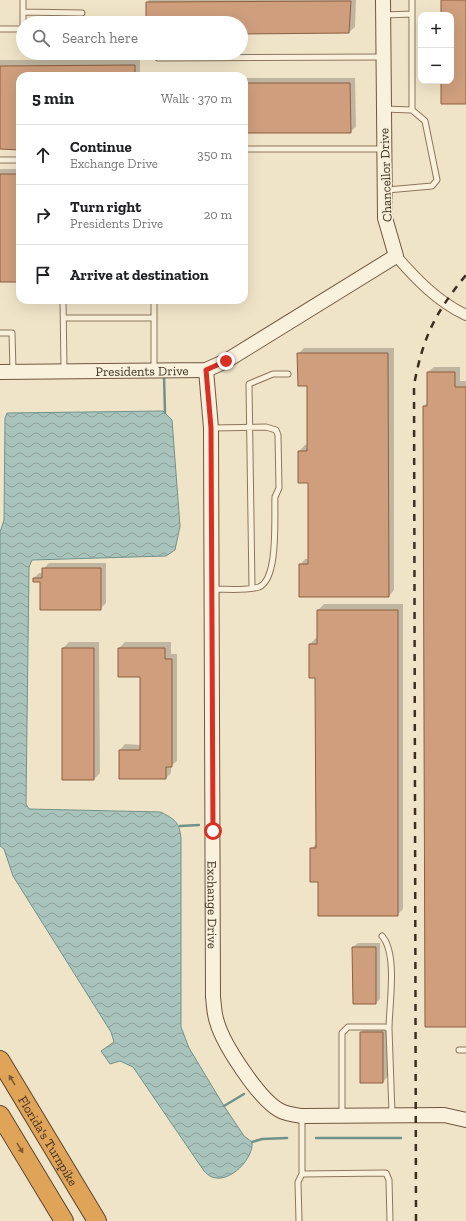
<!DOCTYPE html>
<meta charset="utf-8">
<style>
body{margin:0;font-family:"Zilla Slab",serif;background:#f6f6f6;color:#202124}
.controls{position:absolute;right:12px;top:12px;display:grid;overflow:hidden;border-radius:8px;box-shadow:0 4px 16px #0002}
.controls button{width:36px;height:36px;display:grid;place-items:center;padding:0;border:0;border-bottom:1px solid #e0e0e0;background:#fff;color:#202124;font:20px sans-serif}
.stop{position:absolute;width:12px;height:12px;margin:-9px;border:3px solid #d93025;border-radius:50%;background:#fff}
.stop.end{background:#d93025;border-color:#fff;box-shadow:0 1px 4px #0008}
.list{margin:0;padding:0;list-style:none}
h2{display:flex;justify-content:space-between;align-items:center;height:52px;margin:0;padding:0 16px;font-size:17px}
h2 small{font-size:13px;font-weight:400;color:#757577}
.list li{display:grid;grid-template-columns:26px 1fr auto;gap:12px;align-items:center;box-sizing:border-box;height:60px;padding:0 16px;border-top:1px solid #e0e0e0}
.list b{display:block;font-size:15px;white-space:nowrap}
.list p{margin:0;font-size:13px;white-space:nowrap;color:#757577}
.list em{font-size:13px;font-style:normal;color:#757577}
.icon{flex:none;width:22px;height:22px;fill:none;stroke:currentColor;stroke-width:2;stroke-linecap:round;stroke-linejoin:round}
.map{position:relative;flex:none;width:466px;height:1221px;overflow:hidden}
.search{position:absolute;background:#fff;box-shadow:0 4px 16px #0002;left:16px;top:16px;width:232px;height:44px;display:flex;align-items:center;gap:10px;box-sizing:border-box;padding:0 14px;border-radius:22px;color:#757577;font-size:15px}
.panel{position:absolute;background:#fff;box-shadow:0 4px 16px #0002;left:16px;top:72px;width:232px;height:232px;border-radius:12px}
.map>svg:first-child{display:block}
</style>
<div class="map">
<svg width="466" height="1221" viewBox="0 0 466 1221">
<defs>
<pattern id="water-waves" width="16" height="10" patternUnits="userSpaceOnUse"><rect width="16" height="10" fill="#a9c4bc"/><path d="M0 5q4-4 8 0t8 0" fill="none" stroke="#8ba098"/></pattern>
</defs>
<rect width="100%" height="100%" fill="#f0e4c8"/>
<path fill="url(#water-waves)" stroke="#6f938a" d="M163,411L172,420L180,526L175,550L166,556L32,560L29,567L26,804L29,809L161,812C175,820 179,821 181,838V1027L189,1048L224,1106L244,1136L252,1142C254,1158 230,1184 212,1177C209,1176 206,1173 204,1171L133,1067L120,1061L110,1064L101,1051L114,1042L111,1032L13,876L4,849L0,846V532L4,520L5,418L7,413Z"/>
<path fill="#0003" d="M149,0H356L355,27L349,32L241,33V23H147V2Z
M0,60H140V76H20V149L0,148Z
M244,78H355L356,127L350,132H244Z
M0,169H20V281H0Z
M304,348H394V590L389,596L300,565L305,559H309V482L299,451L305,445H308V385L298,354Z
M434,367H460V381H466V1026L424,406L428,402V372Z
M49,563H106V603L100,609L34,578L39,573H43V569Z
M324,604H403V909L397,915L319,881L311,849L317,843L316,676L310,644L316,638H318V610Z
M69,642H99L100,773L94,779L63,648Z
M125,642H171V654H177V761L171,766V773L166,778L120,750L125,744L141,745V676H119V648Z
M358,943H380V999L376,1003L353,947Z
M367,1026H388V1076L383,1082L361,1032Z"/>
<g fill="none" stroke-linecap="round" stroke-linejoin="round">
<path stroke="#6f938a" stroke-width="2.5" d="M164,376L165,413
M180,826L199,825
M224,1106L244,1094
M316,1138H401
M252,1142L262,1139L287,1138"/>
</g>
<path fill="#cf9f7d" stroke="#8d5f41" d="M441,0H466V104H441V81H451V15H441Z
M351,1L349,33L241,34V23H146V2Z
M135,65V76H20V150L0,149V66Z
M244,83H350L351,133H244Z
M0,174H20V282H0Z
M297,353H388L389,597H299V564H308V483H298V451H307V386H298Z
M427,372H455V387H466V1027H425L423,406H427Z
M42,568H101V610H40V582H33V578H42Z
M317,610H398V916H318V882H310V848H316L315,678H309V644H317Z
M62,648H94V780H62Z
M118,648H165V659H172V767H166V779H119V750H140V677H118Z
M352,947H376V1004H353Z
M360,1032H383V1083H360Z"/>
<g fill="none" stroke-linecap="round" stroke-linejoin="round">
<g stroke="#8d765c" stroke-width="7">
<path id="lane" d="M23,0V29
M23,12L82,13
M384,15L412,14
M0,29H23
M158,58L382,57
M384,109L412,110V0
M244,149H383
M0,160H20
M387,190L432,186L437,180L425,121L412,110
M63,300L64,370
M154,300V370
M64,318H154
M0,333H12L13,371
M212,428L266,427L276,430L278,435L279,488L275,497C274,516 279,579 259,587C245,591 227,589 213,589
M252,588L249,384L273,374H288
M382,936C398,954 389,1005 389,1029
M459,1050H466
M342,1115V1033L348,1027H385L389,1029L392,1113
M302,1174L386,1173L389,1180L390,1221
M299,1221L298,1182L302,1174V1117"/>
</g>
<g stroke="#8d765c" stroke-width="12">
<path id="street" d="M396,256C416,279 438,302 466,315"/>
</g>
<g stroke="#6f573f" stroke-width="16">
<g id="secondary">
<path id="s1" d="M206,370L211,428L213,997C214,1005 214,1014 217,1022C223,1044 260,1101 281,1111C287,1114 295,1115 302,1116L444,1115L466,1120"/>
<path id="s2" d="M0,372L206,370L226,361L396,256L385,218L383,0"/>
</g>
</g>
<g stroke="#5b4430" stroke-width="20">
<g id="highway">
<path id="s3" d="M0,1060L97,1221"/>
<path d="M0,1115L64,1221"/>
</g>
</g>
<use href="#lane" stroke="#faf1dc" stroke-width="5"/>
<use href="#street" stroke="#faf1dc" stroke-width="10"/>
<use href="#secondary" stroke="#faf1dc" stroke-width="14"/>
<use href="#highway" stroke="#e0a458" stroke-width="18"/>
<path stroke="#3d2e20" stroke-width="2.5" stroke-dasharray="7 7" stroke-linecap="butt" d="M416,1221L414,385C423,337 435,313 466,275"/>
</g>
<defs><path id="oneway-solid" d="M-6-.8H1V-3.2L6.5 0L1 3.2V.8H-6Z"/></defs>
<g fill="#7e5d36">
<use href="#oneway-solid" transform="translate(12 1080) rotate(-121)"/>
<use href="#oneway-solid" transform="translate(20 1148) rotate(59)"/>
</g>
<g fill="none" stroke-linecap="round" stroke-linejoin="round">
<path stroke="#d93025" stroke-width="5" d="M213,831L211,428L206,370L226,361"/>
</g>
<g text-anchor="middle" stroke-width="3.5" stroke-linejoin="round" paint-order="stroke">
<g font-size="13" fill="#3d2e20" stroke="#f7eed8">
<text transform="translate(385 175) rotate(-92)" y="5">Chancellor Drive</text>
<text dy="5" stroke="none"><textPath href="#s2" startOffset="142">Presidents Drive</textPath></text>
<text dy="5" stroke="none"><textPath href="#s1" startOffset="535">Exchange Drive</textPath></text>
<text dy="5" stroke="none"><textPath href="#s3" startOffset="94">Florida's Turnpike</textPath></text>
</g>
</g>
</svg>
<div class="controls">
<button>+</button>
<button>−</button>
</div>
<div class="stop" style="left:213px;top:831px"></div>
<div class="stop end" style="left:226px;top:361px"></div>
<div class="search"><svg class="icon" aria-label="search" viewBox="0 0 24 24"><circle cx="10" cy="10" r="6"/><path d="M15 15l6 6"/></svg>Search here</div>
<section class="panel">
<h2>5 min<small>Walk · 370 m</small></h2>
<ul class="list">
<li><svg class="icon" aria-label="ahead" viewBox="0 0 24 24"><path d="M12 20V5M6 11l6-6 6 6"/></svg><div><b>Continue</b><p>Exchange Drive</p></div><em>350 m</em></li>
<li><svg class="icon" aria-label="right" viewBox="0 0 24 24"><path d="M7 20v-9h11M14 6l5 5-5 5"/></svg><div><b>Turn right</b><p>Presidents Drive</p></div><em>20 m</em></li>
<li><svg class="icon" aria-label="arrive" viewBox="0 0 24 24"><path d="M6 21V4h12l-3 4 3 4H6"/></svg><div><b>Arrive at destination</b></div></li>
</ul>
</section>
</div>
